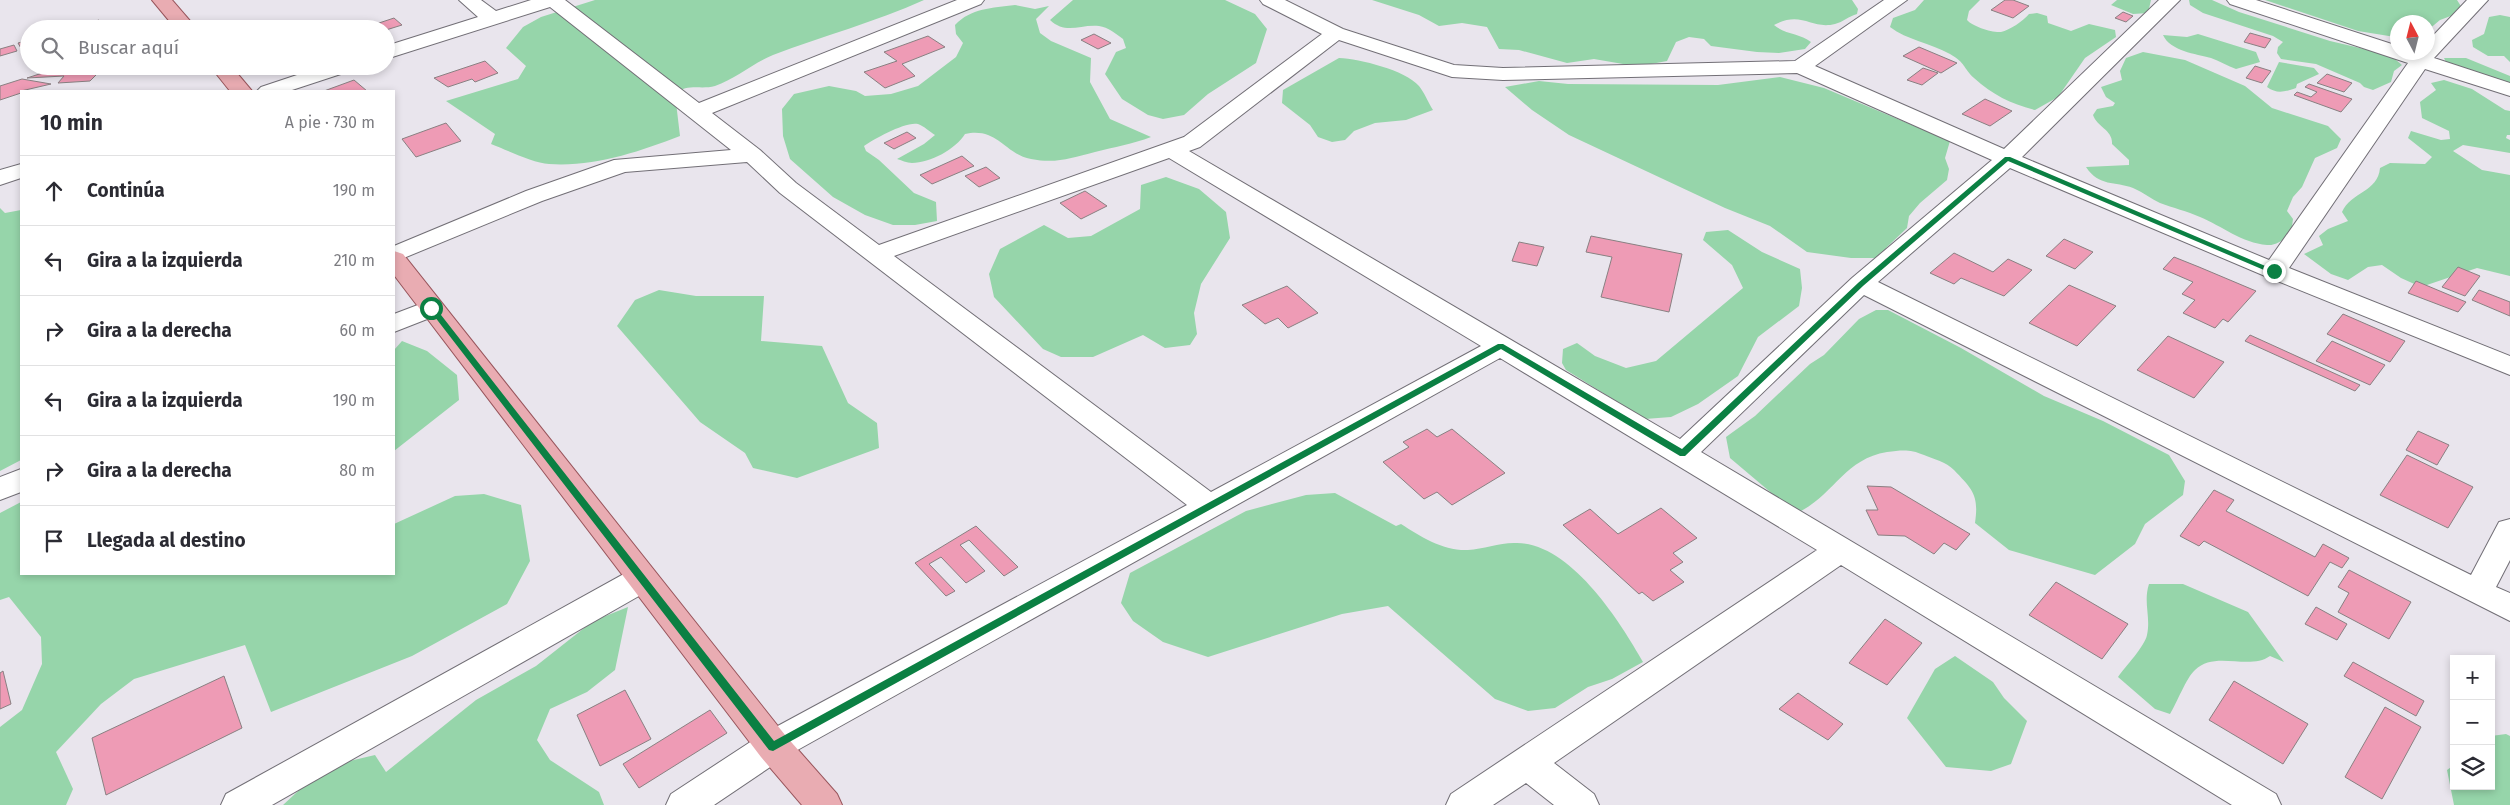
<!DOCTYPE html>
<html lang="es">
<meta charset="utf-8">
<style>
body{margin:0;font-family:"Fira Sans",sans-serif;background:#f7f7f7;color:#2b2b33}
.controls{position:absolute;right:15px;bottom:15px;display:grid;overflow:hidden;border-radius:0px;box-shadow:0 2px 8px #0003}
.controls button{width:45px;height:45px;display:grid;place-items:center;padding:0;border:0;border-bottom:1px solid #e1e1e2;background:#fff;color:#2b2b33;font:25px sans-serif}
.compass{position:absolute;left:2390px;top:15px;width:45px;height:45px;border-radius:50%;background:#fff;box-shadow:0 2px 8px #0003;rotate:353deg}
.stop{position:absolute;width:15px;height:15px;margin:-11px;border:4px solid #0b8043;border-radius:50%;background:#fff}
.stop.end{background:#0b8043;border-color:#fff;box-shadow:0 1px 5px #0008}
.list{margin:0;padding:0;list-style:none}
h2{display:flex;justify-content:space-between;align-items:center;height:65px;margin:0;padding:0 20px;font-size:21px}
h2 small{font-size:16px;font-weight:400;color:#7c7c81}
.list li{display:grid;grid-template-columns:32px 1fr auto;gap:15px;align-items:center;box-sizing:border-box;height:70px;padding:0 20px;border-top:1px solid #e1e1e2}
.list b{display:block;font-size:19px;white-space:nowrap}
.list em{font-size:16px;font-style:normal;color:#7c7c81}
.icon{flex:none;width:28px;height:28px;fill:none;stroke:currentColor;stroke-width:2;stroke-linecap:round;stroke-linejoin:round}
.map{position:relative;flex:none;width:2510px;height:805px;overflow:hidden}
.search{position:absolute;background:#fff;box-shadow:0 2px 8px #0003;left:20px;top:20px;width:375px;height:55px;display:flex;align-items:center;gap:12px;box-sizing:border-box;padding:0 18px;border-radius:28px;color:#7c7c81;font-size:19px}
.panel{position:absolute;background:#fff;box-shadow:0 2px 8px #0003;left:20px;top:90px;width:375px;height:485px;border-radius:0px}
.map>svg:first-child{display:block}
</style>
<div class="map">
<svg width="2510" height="805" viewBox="0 0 2510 805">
<rect width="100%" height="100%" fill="#e9e5ed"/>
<path fill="#96d5aa" d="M595,0H924C875,22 823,36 773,55C753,63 735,79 715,86C701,90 687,83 675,94L680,136C638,152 595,167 549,164C533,163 507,150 491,144L495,134L446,101L518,79L526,66L506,48L523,27L541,17Z
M1073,0H1225L1255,14L1267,29L1256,63L1208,94L1184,115L1163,119L1148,115L1122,99L1105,74L1116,52L1126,48L1123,39C1116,34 1108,27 1099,26C1080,24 1066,35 1050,20Z
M1372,0H1852L1858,9L1857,14C1849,16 1843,22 1835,24C1811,30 1802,10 1774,25C1786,35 1800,33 1811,42L1805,49L1779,53L1757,52L1711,46L1704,39L1689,37L1676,42L1667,61L1651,64H1623L1594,59L1567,63L1519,50L1499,49L1487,27L1462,23L1439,26L1419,15Z
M1924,0H1980L1969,11L1967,20C1972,26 1992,33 2001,32C2010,30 2023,21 2029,14L2037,13L2047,16L2048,23L2071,31L2089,24L2115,30L2116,37L2085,58L2058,97L2035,110C2011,104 1993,95 1974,78C1963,68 1966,63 1950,54C1930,43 1907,40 1890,27L1893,18L1915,10Z
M2117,0H2151L2148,13L2133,14L2111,5Z
M2189,0H2212L2239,12L2330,41L2390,55L2402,65L2394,71L2391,82L2373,90L2364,87L2360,83L2316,64L2281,59L2277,53L2278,47L2283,42L2273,36L2203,13L2190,5Z
M2265,0H2457L2464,11L2440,20L2428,30V22H2398L2397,37H2395L2358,31Z
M1015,5L1035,9L1049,6L1036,19L1040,33L1051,41L1091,58L1090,82L1110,119L1151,137C1133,144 1114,147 1095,152C1071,158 1056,164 1031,159C1004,154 998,127 965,134C956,149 930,163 912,163C907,163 901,160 897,159L924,144L935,135C930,132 924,126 918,124C906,121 874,139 864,146L866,151L879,160L914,193L936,202L937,221L915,225H893L865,215L833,197L790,159L783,136L782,109L794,94L829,86L856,91L865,96L891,94L918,86L956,57L963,43L956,34L955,25C971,8 992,8 1015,5Z
M2500,15L2510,17V62L2504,56H2488L2473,47L2472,40L2484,34L2489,17Z
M2198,34L2256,52L2260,62L2236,69C2228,66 2219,61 2211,58C2196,54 2170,51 2163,35L2187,37Z
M2143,52L2185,60L2245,86L2272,108L2328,126L2341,139L2337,148L2315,158L2302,187L2293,197L2287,211L2293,219L2291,234C2284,239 2276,246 2267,245C2242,243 2222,226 2200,217C2187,211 2173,208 2160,203C2151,199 2143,192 2133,188C2115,181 2099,187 2086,167L2129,165V160L2112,144C2113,130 2097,127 2093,115L2097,109L2113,106L2115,103L2106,97L2101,87L2122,80L2120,71L2126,58Z
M1339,58C1360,59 1405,70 1419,86C1424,92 1428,102 1433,110L1406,120L1375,123L1354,131L1345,140L1332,142L1318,137L1310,125L1282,103L1283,90Z
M2444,58H2466L2510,76V86L2449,68Z
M2279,62L2314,68L2319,74L2297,84L2296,88C2284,92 2277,94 2267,87Z
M1780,77L1824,88L1950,141L1945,158L1949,169L1947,180L1920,203L1909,216L1907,228L1887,247L1880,258H1851L1807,252L1770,226L1725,208L1569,135L1532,110L1505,87L1539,81L1568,84L1718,85Z
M2444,80L2472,89L2505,110L2510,111V135H2507L2506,138L2510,140V153L2463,145L2453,151L2482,170L2510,175V276L2477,268L2421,287L2401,278L2382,265L2368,267L2348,280L2331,274L2304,254L2323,245L2319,236L2328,229L2348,221L2342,212C2351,192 2378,192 2380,168L2390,163L2425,164L2432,157L2408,138L2411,131L2441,140L2450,139L2449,131L2422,118L2420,102L2436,90L2431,83Z
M1166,177L1199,189L1226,212L1230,238L1201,284L1194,313L1197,334L1190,345L1165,348L1143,335L1093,357H1061L1043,349L994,297L989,274L1000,249L1044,225L1068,238L1091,236L1140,209L1141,185Z
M0,208L5,213L21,210V460L0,471Z
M1728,230L1762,252L1800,269L1802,288L1799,306L1758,337L1738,376L1698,404L1671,417L1645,419L1566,370L1562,363L1563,349L1577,343L1595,356L1626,368L1656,361L1743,288L1732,265L1703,240L1706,232Z
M659,290L696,296H764L761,341L822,346L848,403L877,423L879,448L797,478L753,468L745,453L700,422L617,326L635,300Z
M1876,310H1888L1961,348L2044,396L2103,421L2169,455L2185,481L2183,495L2145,524L2135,544L2095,575L2009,550L1975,523C1979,495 1973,490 1954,470C1946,462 1934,459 1924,455C1910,449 1902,450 1887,452C1845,459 1835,493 1801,511L1782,502L1730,458L1726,437L1755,416L1810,364L1824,355L1859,319Z
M402,341L427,351L457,375L459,400L394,451V350Z
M1335,493L1396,526L1401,524C1421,537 1443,551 1468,550C1484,549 1501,542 1517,543C1571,544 1619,620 1643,662L1612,679L1588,687L1555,708L1528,711L1495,699L1388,606L1342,614L1208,657L1163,642L1133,621L1121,603L1130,573L1246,511L1306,495Z
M484,494L521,505L530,561L507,604L412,656L271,712L245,645L134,679L101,704L56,752L73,789L66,805H0V727L22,710L42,664L41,637L9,597L0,600V513L21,502V574H394V524L455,496Z
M2149,584H2183L2248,612L2284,662L2270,656C2249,671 2215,650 2195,670C2186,678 2177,703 2170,714L2155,709L2118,677C2125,667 2145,646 2147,635C2151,616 2143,603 2149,584Z
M628,607L615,670L587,692L550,709L537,740L550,760L599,792L604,805H283L324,767L375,755L386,772L476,700L536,666L593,621Z
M1955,656L1993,682L2004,698L2027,721L2011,764L1991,771L1946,767L1907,718L1935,669Z
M2506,734L2510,736V805H2454L2447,770L2454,765V786H2491V736Z"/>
<path fill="#ee9bb5" stroke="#898082" d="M2005,0H2013L2029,6L2013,18L1991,10Z
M2123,12L2133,16L2126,22L2115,18Z
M394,18L402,25L386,30L364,28Z
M99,20L104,29H69Z
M2250,33L2271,39L2265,48L2244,42Z
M1094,34L1111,43L1098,49L1081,40Z
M928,36L945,47L902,64L915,76L885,88L864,72L897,61L884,52Z
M29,40V52L27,48L22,50L18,43Z
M14,45L17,51L0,56V49Z
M1919,47L1957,63L1941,73L1903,56Z
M485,61L498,73L475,82L472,79L448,87L434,78Z
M64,66H131L127,72L97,74L90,81L58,83L64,76L27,78Z
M2255,66L2271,71L2262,83L2246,78Z
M1923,68L1938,73L1922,85L1907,80Z
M2327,74L2352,83L2344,92L2317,83Z
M22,79L51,84L21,91V93L0,100V86Z
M354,80L367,91H324Z
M2309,84L2352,99L2341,112L2294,95L2297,92L2311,97L2317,92L2305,87Z
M1985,99L2012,111L1990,126L1962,114Z
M446,123L461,141L416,157L402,139Z
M907,132L916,138L894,149L884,143Z
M962,156L974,166L932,184L920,175Z
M986,167L1000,178L979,187L965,176Z
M1085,191L1107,206L1081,219L1060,203Z
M1591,236L1682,254L1669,312L1601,297L1612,257L1586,252Z
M2064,239L2093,252L2075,269L2046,256Z
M1519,242L1544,247L1537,266L1512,261Z
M1954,253L1993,272L2008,259L2032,270L2004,296L1961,278L1954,284L1930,273Z
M2174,257L2199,267L2256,291L2228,322L2223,319L2215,328L2183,313L2195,300L2182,294L2193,282L2163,269Z
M2458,267L2480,276L2465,296L2442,287Z
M2416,281L2466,302L2458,312L2408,293Z
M2069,285L2116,306L2077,346L2029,323Z
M1287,286L1318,313L1288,328L1278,318L1265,324L1242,305Z
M2479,290L2510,302V316L2472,300Z
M2343,314L2405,341L2390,362L2327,334Z
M2250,335L2360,385L2355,391L2245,341Z
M2168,336L2224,362L2194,398L2137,370Z
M2332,341L2385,365L2370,385L2316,361Z
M1427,429L1437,437L1452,429L1505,473L1452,505L1437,492L1424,499L1383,462L1409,447L1403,442Z
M2418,431L2449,445L2437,465L2406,450Z
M2407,455L2473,487L2448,528L2380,495Z
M1867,486L1891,487L1970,534L1956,550L1944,543L1934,554L1905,536L1878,535L1866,510H1878Z
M2214,490L2234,500L2226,511L2315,557L2323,544L2349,558L2342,568L2330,562L2308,596L2204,541L2199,546L2180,536Z
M1661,508L1697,538L1673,553L1683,562L1670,570L1684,582L1653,601L1642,592L1639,594L1563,525L1590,509L1618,534Z
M976,526L1018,567L1004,576L969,540L960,545L985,571L966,583L941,557L929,564L955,591L946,596L915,563Z
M2349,570L2411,602L2389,639L2338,612L2349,593L2338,587Z
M2056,582L2128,624L2102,659L2029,615Z
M2316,607L2347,624L2337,640L2305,624Z
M1885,619L1922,643L1887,685L1849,663Z
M2353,662L2424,701L2416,716L2344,676Z
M3,671L11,704L0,709V673Z
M224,676L242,728L106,795L92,738Z
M2234,681L2308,724L2283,764L2209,720Z
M625,690L651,739L600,766L577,715Z
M1798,693L1843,724L1828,740L1779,709Z
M2385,707L2421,727L2382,799L2345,777Z
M710,710L727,733L639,788L623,764Z"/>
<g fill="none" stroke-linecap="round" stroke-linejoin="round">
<g stroke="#726f76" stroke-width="2">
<path id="minor" d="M459,0H481L496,11L531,0H565L699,103L957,0H984L981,4L712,113L760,150L796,183L879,245L1184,137L1322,34L1263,4L1260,0H1285L1343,29L1454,65L1503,68L1795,61L1884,0H1907L1815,66L2004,149L2159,0H2180L2022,157L2269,260L2408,63L2230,4L2227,0H2256L2398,46V52H2428V41L2467,0H2488L2434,58L2510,83V96L2425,69L2289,268L2510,356V375L2265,276L2010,168L1878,282L2471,575L2499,522L2510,519V560L2496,587L2510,593V621L1864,295L1701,452L2276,794L2281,805H2232L1841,565L1554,763L1594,794L1599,805H1554L1526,783L1493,805H1446L1451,794L1817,550L1500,358L785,757L714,805H666L671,794L761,735L1187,505L780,193L747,162L625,172L542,201L394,262V246L526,191L614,160L731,150L550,7L386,59V46L478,17ZM1339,40L1452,77L1503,80L1797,73L1992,160L1852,278L1680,439L1189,151L1200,147ZM1169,158L1481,346L1211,492L894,256Z
M324,66H356L353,70L289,91H257L261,87Z
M21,164V178L0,185V170Z
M431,300L440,302L444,308L440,314L394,332V314Z
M21,469V492L0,500V477Z
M642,567L653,570L658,579L653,588L272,805H221L226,794L631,570Z"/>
</g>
<g stroke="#98555c" stroke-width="2">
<path id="primary" d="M152,0H172L197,29H176Z
M210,66H231L252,91H230Z
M394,251L403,254L785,735L837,794L842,805H802L761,757L394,275Z"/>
</g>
<use href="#minor" fill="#fff" fill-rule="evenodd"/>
<use href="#primary" fill="#e9acb2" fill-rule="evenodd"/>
</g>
<path fill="#0b8043" d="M2005,157H2010L2277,271L2271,273L2008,161L1863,286L1685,456H1680L1501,349L773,751L769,750L428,308L434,306L774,741L1498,344H1503L1682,449L1858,283Z"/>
</svg>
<div class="controls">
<button>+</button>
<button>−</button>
<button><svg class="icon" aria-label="layers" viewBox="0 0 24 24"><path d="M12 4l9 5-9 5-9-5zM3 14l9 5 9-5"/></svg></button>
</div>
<svg class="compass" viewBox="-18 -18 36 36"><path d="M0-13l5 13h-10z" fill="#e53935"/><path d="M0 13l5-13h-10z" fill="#7c7c81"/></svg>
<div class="stop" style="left:431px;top:308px"></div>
<div class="stop end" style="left:2274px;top:271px"></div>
<div class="search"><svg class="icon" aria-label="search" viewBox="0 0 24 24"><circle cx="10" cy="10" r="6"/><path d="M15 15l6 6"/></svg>Buscar aquí</div>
<section class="panel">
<h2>10 min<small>A pie · 730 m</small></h2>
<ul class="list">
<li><svg class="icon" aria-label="ahead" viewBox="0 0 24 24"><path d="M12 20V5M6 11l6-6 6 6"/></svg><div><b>Continúa</b></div><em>190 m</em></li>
<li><svg class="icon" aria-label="left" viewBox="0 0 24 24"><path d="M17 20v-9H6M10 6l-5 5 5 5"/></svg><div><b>Gira a la izquierda</b></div><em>210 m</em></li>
<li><svg class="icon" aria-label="right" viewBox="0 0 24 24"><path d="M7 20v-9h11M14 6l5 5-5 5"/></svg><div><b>Gira a la derecha</b></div><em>60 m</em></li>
<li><svg class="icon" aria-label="left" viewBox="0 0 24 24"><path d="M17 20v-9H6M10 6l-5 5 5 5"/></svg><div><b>Gira a la izquierda</b></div><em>190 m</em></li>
<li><svg class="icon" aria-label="right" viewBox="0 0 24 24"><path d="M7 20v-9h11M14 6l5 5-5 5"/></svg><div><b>Gira a la derecha</b></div><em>80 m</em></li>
<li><svg class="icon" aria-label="arrive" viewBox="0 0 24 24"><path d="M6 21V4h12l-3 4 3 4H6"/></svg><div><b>Llegada al destino</b></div></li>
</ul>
</section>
</div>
